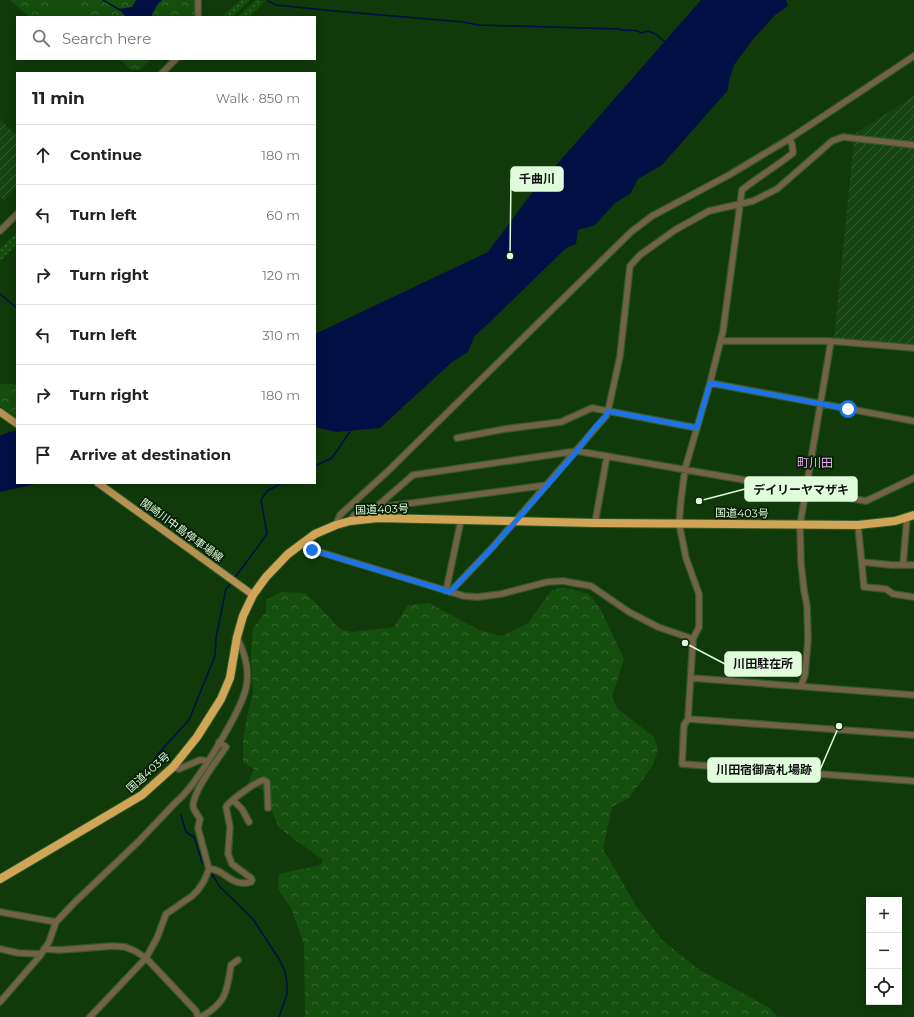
<!DOCTYPE html>
<meta charset="utf-8">
<style>
body{margin:0;font-family:Montserrat,"Noto Sans JP",sans-serif;background:#f6f6f6;color:#222}
.controls{position:absolute;right:12px;bottom:12px;display:grid;overflow:hidden;border-radius:0px;box-shadow:0 2px 10px #0003}
.controls button{width:36px;height:36px;display:grid;place-items:center;padding:0;border:0;border-bottom:1px solid #e0e0e0;background:#fff;color:#222;font:20px sans-serif}
.stop{position:absolute;width:12px;height:12px;margin:-9px;border:3px solid #1a73e8;border-radius:50%;background:#fff}
.stop.end{background:#1a73e8;border-color:#fff;box-shadow:0 1px 4px #0008}
.list{margin:0;padding:0;list-style:none}
h2{display:flex;justify-content:space-between;align-items:center;height:52px;margin:0;padding:0 16px;font-size:17px}
h2 small{font-size:13px;font-weight:400;color:#767676}
.list li{display:grid;grid-template-columns:26px 1fr auto;gap:12px;align-items:center;box-sizing:border-box;height:60px;padding:0 16px;border-top:1px solid #e0e0e0}
.list b{display:block;font-size:15px;white-space:nowrap}
.list em{font-size:13px;font-style:normal;color:#767676}
.icon{flex:none;width:22px;height:22px;fill:none;stroke:currentColor;stroke-width:2;stroke-linecap:round;stroke-linejoin:round}
.map{position:relative;flex:none;width:914px;height:1017px;overflow:hidden}
.search{position:absolute;background:#fff;box-shadow:0 2px 10px #0003;left:16px;top:16px;width:300px;height:44px;display:flex;align-items:center;gap:10px;box-sizing:border-box;padding:0 14px;border-radius:0px;color:#767676;font-size:15px}
.panel{position:absolute;background:#fff;box-shadow:0 2px 10px #0003;left:16px;top:72px;width:300px;height:412px;border-radius:0px}
.map>svg:first-child{display:block}
</style>
<div class="map">
<svg width="914" height="1017" viewBox="0 0 914 1017">
<defs>
<pattern id="industrial-furrows" width="10" height="10" patternUnits="userSpaceOnUse"><rect width="10" height="10" fill="#174511"/><path d="M-1 1l2-2M0 10L10 0M9 11l2-2" fill="none" stroke="#386133"/></pattern>
<pattern id="grass-dots" width="8" height="8" patternUnits="userSpaceOnUse"><rect width="8" height="8" fill="#154f0d"/><path d="M2 2h.1M6 6h.1" fill="none" stroke="#376930" stroke-width="1.8" stroke-linecap="round"/></pattern>
<pattern id="forest-crowns" width="20" height="18" patternUnits="userSpaceOnUse"><rect width="20" height="18" fill="#154f0d"/><path d="M2 6a3 3 0 1 1 6 0M12 15a3 3 0 1 1 6 0" fill="none" stroke="#376930"/></pattern>
</defs>
<rect width="100%" height="100%" fill="#103a0a"/>
<path fill="url(#industrial-furrows)" d="M914,96V141L857,137L856,133Z
M0,119L17,136V187L4,201L0,197Z
M854,141L914,146V344L834,338Z"/>
<path fill="url(#grass-dots)" d="M240,0H250L232,17H221Z
M256,0L265,1L249,17H238Z
M17,232V244L0,261V249Z"/>
<path fill="url(#forest-crowns)" d="M10,0H58L39,17H29Z
M74,0H194V17H87L89,14Z
M119,59H151L140,70H131Z
M0,384H17V419L0,406Z
M562,587L589,594L600,608L624,659L612,697L618,709L654,737L658,749L653,765L629,798L612,807L603,849L637,907L663,941L700,970L770,1008L778,1017H305L304,944L291,908L278,889L279,874L320,865L323,860L279,828L263,790L248,783L254,769L243,762V741L248,712L253,695L251,652L253,628L266,612V600L281,592L305,593L316,603L340,629L352,632L394,627L408,605L429,603L479,630L502,636L528,623L551,591Z"/>
<path fill="#154f0d" d="M58,0H74L89,14L87,17H39Z"/>
<path fill="#001044" d="M136,0H162L157,5L151,17H126L119,9L132,7Z
M701,0H786L788,6L775,15L766,25L754,38L734,65L729,80L728,90L662,165L638,179L630,194L615,203L595,225L578,230L576,244L566,248L491,321L480,331L474,337L468,352L452,362L380,428L336,432L315,427V334L488,252L531,194Z
M17,431V483H40L0,492V436L9,432Z"/>
<g fill="none" stroke-linecap="round" stroke-linejoin="round">
<path stroke="#001044" stroke-width="1.5" d="M103,0L120,10
M268,1L276,5L335,11L463,22L478,25L619,29C627,33 634,27 641,33L648,31L656,34L666,43
M0,294L17,308
M315,466L332,458L351,430
M234,579L267,534L261,500L267,491L282,483
M158,765L155,760L156,756L189,720L215,656L216,638L226,589L232,582
M181,815L186,832L194,837L202,862L205,866
M211,873L220,887L253,919L279,959L285,971L287,984V994L279,1017"/>
<g stroke="#31592b" stroke-width="8">
<path id="minor" d="M198,17V0
M162,73L176,59
M789,139L792,144L793,153C777,166 758,177 742,190L723,331L710,383L685,469L681,500L679,523L686,558L699,594V627L693,639L688,719L684,725L682,764L914,781
M0,231L17,214
M721,341H831L914,348
M710,383L914,421
M457,438L505,429L561,422L592,408L697,428
M375,508L547,485
M350,521L354,515L375,508L413,475L577,451L866,501L914,478
M595,523L607,456
M336,525L340,515L388,471L631,232L652,216L729,175L789,139L914,56
M858,525L864,587L886,589L893,594L914,597
M301,543L313,550L464,596L478,597L501,594L547,582L563,581L591,586L629,612L658,627L693,639
M862,562L892,565H914
M903,565L907,517
M446,591L461,520
M450,592L491,549L606,416L608,411L620,356L630,266L640,255L675,230L709,211L753,201L777,189L832,141L843,137L914,145
M691,678L914,695
M801,686L805,675L808,639L807,606L804,590L801,563L800,525L831,341
M688,719L914,735
M173,767L179,769L200,760L207,761
M233,800L242,809L249,822
M209,869C224,868 231,888 251,882L252,880L251,878L232,864L228,854L230,827L226,807C229,801 257,781 264,780L267,782L268,808
M0,912L56,922
M0,949L18,953L41,954
M44,949L59,950L114,946L125,947L135,951L146,958L196,1011L198,1017
M0,1002L39,957L49,942L56,922L75,902L139,841L176,802C196,786 240,713 246,688C250,670 245,653 237,638
M90,1017L146,958L157,938L166,914L192,896L198,890L204,881L209,869L198,828L200,819C198,815 193,810 193,805C195,788 216,762 226,747L219,742
M201,1017C226,1003 227,992 231,965L238,960"/>
</g>
<g stroke="#31592b" stroke-width="9">
<path id="major" d="M0,412L17,424
M98,483L253,595"/>
</g>
<g stroke="#31592b" stroke-width="10">
<path id="highway" d="M0,879L142,795L173,767L197,737L221,699L230,678L237,637L243,616L253,595L266,577L288,554L315,534L336,525L350,521L378,518L595,523L858,525L895,521L914,515"/>
</g>
<use href="#minor" stroke="#736244" stroke-width="5.5"/>
<use href="#major" stroke="#b59252" stroke-width="7"/>
<use href="#highway" stroke="#d0a556" stroke-width="8"/>
</g>
<g fill="none" stroke-linecap="round" stroke-linejoin="round">
<path stroke="#1a73e8" stroke-width="5" d="M312,550L450,592L491,549L531,504L577,451L596,426L606,416L608,411L697,428L710,383L848,409"/>
</g>
<g text-anchor="middle" stroke-width="3.5" stroke-linejoin="round" paint-order="stroke">
<g font-size="11" fill="#dffddb" stroke="#071e05">
<text transform="translate(382 509) rotate(-2)" y="4">国道403号</text>
<text transform="translate(742 513) rotate(1)" y="4">国道403号</text>
<text transform="translate(182 530) rotate(36)" y="4">関崎川中島停車場線</text>
<text transform="translate(148 772) rotate(-42)" y="4">国道403号</text>
</g>
<g font-size="12" fill="#e1adea" stroke="#071e05">
<text x="815" y="467">町川田</text>
</g>
</g>
<path fill="none" stroke="#dffddb" stroke-width="1.5" d="M510 256L511 179M699 501L745 489M685 643L725 664M839 726L820 770"/>
<g fill="#dffddb" stroke="#071e05" stroke-width="1.5">
<circle cx="510" cy="256" r="4"/>
<circle cx="699" cy="501" r="4"/>
<circle cx="685" cy="643" r="4"/>
<circle cx="839" cy="726" r="4"/>
</g>
<g fill="#dffddb" stroke="#dffddb" stroke-width="1.5">
<rect x="511" y="167" width="52" height="24" rx="4"/>
<rect x="745" y="477" width="112" height="24" rx="4"/>
<rect x="725" y="652" width="76" height="24" rx="4"/>
<rect x="708" y="758" width="112" height="24" rx="4"/>
</g>
<g font-size="12" text-anchor="middle" font-weight="bold" fill="#111">
<text x="537" y="183">千曲川</text>
<text x="801" y="494">デイリーヤマザキ</text>
<text x="763" y="668">川田駐在所</text>
<text x="764" y="774">川田宿御高札場跡</text>
</g>
</svg>
<div class="controls">
<button>+</button>
<button>−</button>
<button><svg class="icon" aria-label="locate" viewBox="0 0 24 24"><circle cx="12" cy="12" r="6"/><path d="M12 2v4M12 18v4M2 12h4M18 12h4"/></svg></button>
</div>
<div class="stop" style="left:848px;top:409px"></div>
<div class="stop end" style="left:312px;top:550px"></div>
<div class="search"><svg class="icon" aria-label="search" viewBox="0 0 24 24"><circle cx="10" cy="10" r="6"/><path d="M15 15l6 6"/></svg>Search here</div>
<section class="panel">
<h2>11 min<small>Walk · 850 m</small></h2>
<ul class="list">
<li><svg class="icon" aria-label="ahead" viewBox="0 0 24 24"><path d="M12 20V5M6 11l6-6 6 6"/></svg><div><b>Continue</b></div><em>180 m</em></li>
<li><svg class="icon" aria-label="left" viewBox="0 0 24 24"><path d="M17 20v-9H6M10 6l-5 5 5 5"/></svg><div><b>Turn left</b></div><em>60 m</em></li>
<li><svg class="icon" aria-label="right" viewBox="0 0 24 24"><path d="M7 20v-9h11M14 6l5 5-5 5"/></svg><div><b>Turn right</b></div><em>120 m</em></li>
<li><svg class="icon" aria-label="left" viewBox="0 0 24 24"><path d="M17 20v-9H6M10 6l-5 5 5 5"/></svg><div><b>Turn left</b></div><em>310 m</em></li>
<li><svg class="icon" aria-label="right" viewBox="0 0 24 24"><path d="M7 20v-9h11M14 6l5 5-5 5"/></svg><div><b>Turn right</b></div><em>180 m</em></li>
<li><svg class="icon" aria-label="arrive" viewBox="0 0 24 24"><path d="M6 21V4h12l-3 4 3 4H6"/></svg><div><b>Arrive at destination</b></div></li>
</ul>
</section>
</div>
